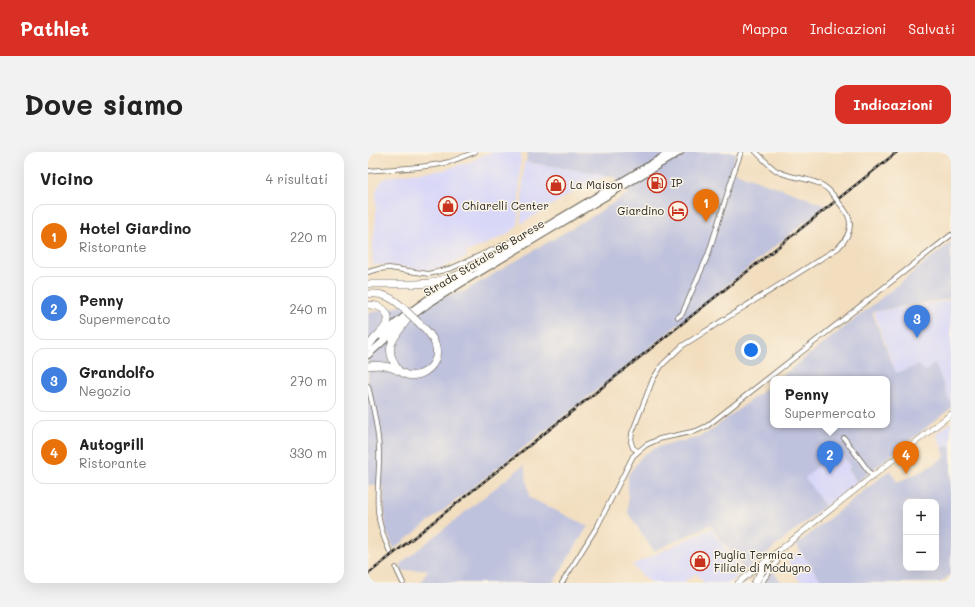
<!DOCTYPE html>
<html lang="it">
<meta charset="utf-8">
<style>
body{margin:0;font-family:Mali,sans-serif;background:#f2f2f2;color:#222}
.controls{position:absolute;right:12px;bottom:12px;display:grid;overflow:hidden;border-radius:8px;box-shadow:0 4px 16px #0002}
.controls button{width:36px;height:36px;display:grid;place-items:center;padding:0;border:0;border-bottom:1px solid #e0e0e0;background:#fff;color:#222;font:20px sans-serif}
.you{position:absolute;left:383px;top:198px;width:14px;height:14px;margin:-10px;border:3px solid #fff;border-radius:50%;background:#1a73e8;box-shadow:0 0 0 6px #1a73e833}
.badge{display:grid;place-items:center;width:26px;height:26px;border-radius:50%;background:#d93025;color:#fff;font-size:13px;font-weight:700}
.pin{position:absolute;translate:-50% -33px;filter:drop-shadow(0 1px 2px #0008)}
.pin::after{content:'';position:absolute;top:21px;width:14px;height:12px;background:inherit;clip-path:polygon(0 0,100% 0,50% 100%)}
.popup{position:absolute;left:402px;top:224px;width:120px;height:52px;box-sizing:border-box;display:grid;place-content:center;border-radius:8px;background:#fff;filter:drop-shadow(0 1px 3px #0005);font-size:13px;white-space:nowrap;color:#767676}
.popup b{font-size:15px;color:#222}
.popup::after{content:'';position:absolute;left:50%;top:100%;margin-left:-8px;border:8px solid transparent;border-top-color:#fff}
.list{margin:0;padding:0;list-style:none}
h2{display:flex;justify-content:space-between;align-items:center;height:52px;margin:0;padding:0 16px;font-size:17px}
h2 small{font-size:13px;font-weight:400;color:#767676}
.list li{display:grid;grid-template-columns:26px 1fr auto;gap:12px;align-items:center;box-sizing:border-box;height:64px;margin:0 8px 8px;padding:0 8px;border:1px solid #e0e0e0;border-radius:12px}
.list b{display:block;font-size:15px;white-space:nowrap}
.list p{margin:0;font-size:13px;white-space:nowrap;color:#767676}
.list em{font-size:13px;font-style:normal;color:#767676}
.map{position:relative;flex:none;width:583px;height:431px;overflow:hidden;border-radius:12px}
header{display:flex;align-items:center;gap:24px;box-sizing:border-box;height:56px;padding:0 20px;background:#d93025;color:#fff}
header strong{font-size:19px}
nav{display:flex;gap:22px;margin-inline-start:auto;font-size:14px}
.intro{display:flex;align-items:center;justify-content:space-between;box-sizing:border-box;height:96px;padding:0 24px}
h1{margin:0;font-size:28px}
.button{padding:10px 18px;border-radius:12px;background:#d93025;color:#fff;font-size:14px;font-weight:700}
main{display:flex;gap:24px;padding:0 24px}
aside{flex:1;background:#fff;border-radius:12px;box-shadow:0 4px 16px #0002}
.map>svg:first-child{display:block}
</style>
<header>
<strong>Pathlet</strong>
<nav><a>Mappa</a><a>Indicazioni</a><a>Salvati</a></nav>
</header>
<div class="intro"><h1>Dove siamo</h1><a class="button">Indicazioni</a></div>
<main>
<aside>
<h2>Vicino<small>4 risultati</small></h2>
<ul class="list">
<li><span class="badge" style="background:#e8710a">1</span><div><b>Hotel Giardino</b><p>Ristorante</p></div><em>220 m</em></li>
<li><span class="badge" style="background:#3f7fe0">2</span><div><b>Penny</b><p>Supermercato</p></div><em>240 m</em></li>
<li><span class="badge" style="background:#3f7fe0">3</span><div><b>Grandolfo</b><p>Negozio</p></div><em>270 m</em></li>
<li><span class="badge" style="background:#e8710a">4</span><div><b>Autogrill</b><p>Ristorante</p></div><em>330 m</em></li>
</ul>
</aside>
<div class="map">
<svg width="583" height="431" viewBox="0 0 583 431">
<rect width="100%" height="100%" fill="#fcf5e5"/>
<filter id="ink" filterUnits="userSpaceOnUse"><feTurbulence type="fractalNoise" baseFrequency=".025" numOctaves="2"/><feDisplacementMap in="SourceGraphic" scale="8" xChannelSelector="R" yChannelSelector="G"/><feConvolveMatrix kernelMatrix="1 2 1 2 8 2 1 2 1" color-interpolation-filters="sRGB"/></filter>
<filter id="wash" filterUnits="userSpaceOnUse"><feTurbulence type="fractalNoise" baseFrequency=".012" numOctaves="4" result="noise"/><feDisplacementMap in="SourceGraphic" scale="16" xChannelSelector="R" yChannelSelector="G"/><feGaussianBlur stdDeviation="0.9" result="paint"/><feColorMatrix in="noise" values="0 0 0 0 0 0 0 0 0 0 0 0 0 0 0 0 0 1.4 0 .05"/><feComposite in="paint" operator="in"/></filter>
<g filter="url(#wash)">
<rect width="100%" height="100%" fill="#f2debf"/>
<path fill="#d8d7f8" d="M124,0H153L150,74L138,83L112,95L98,100L99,105L78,114L61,119L20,113H5L4,98L8,66V41L9,37L13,30L16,27L22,25L43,21L76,18L106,8L113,4Z
M156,10L241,23L202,42L153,72Z
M583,148V252L567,211L557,219L550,213L528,221L506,160Z
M583,270V293L574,296L568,282Z
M469,296L483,315L480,318L489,330L457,354L436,326Z
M343,376L375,420L361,431H336L328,421L315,431H282L264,413Z
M432,399L455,431H433L426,421L424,415L419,408Z"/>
<path fill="#bfc2dd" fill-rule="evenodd" d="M160,0H368L364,19L458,53L234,234L26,397L18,379L15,334L0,333V161L95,140L228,62L261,41L246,24L158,10Z
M583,90V146L504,160L528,221L551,213L557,219L567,211L583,252V256L489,330L480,317L483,315L469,296L437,326L457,354L377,419L342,373L286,399L260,361V323L274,304L285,297L296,293L325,287L341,280L405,231V273H519V227H410L501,156Z
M583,293V422L572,431H455L428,393L522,318L529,330L555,319L577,305L574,296ZM538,350H568V416H538Z
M156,313L162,346L220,374L185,431H53L60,417L34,419L32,412Z
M405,419L414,431H396L398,427Z"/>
</g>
<g filter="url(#ink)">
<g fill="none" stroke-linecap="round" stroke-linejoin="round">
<g stroke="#676055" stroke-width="5.5">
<path id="minor" d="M388,0C395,6 401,14 409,19C428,29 451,24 465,43
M0,19C27,16 55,17 81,10C90,7 99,3 107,0
M0,120L11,117L21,116L61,122L84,116L142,90H146L148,93
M310,165L314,162L340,103L366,20L373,0
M0,234C5,254 10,276 11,297C12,318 8,339 10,359C11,374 16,387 22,400
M476,286L505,325
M270,299L265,296L263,290L264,281L285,227L294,213L314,194L470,96C482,84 487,71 476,57
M28,416L35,431
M194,431L230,373L265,304L278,293L291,287L328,279L339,274L583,83
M394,431L396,427L409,410L410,399"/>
</g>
<g stroke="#676055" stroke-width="6">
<path id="tertiary" d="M370,431L583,262"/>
</g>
<g stroke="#676055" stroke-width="8">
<path id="primary" d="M117,111L303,0
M41,166L60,152L100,127L312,0
M13,184C40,159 69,140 101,121
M0,203L33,173"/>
</g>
<g stroke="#676055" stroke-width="8">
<path id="motorway" d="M0,132H48L62,131L85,125L121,109
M0,142C13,141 22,144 32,153
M0,153C6,153 13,154 17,159C25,169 16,176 10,183C6,186 3,191 0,195
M0,214C10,212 21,214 31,219C34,220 36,222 39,223C52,226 65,217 68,205C71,191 61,180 52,172
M31,219C14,196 25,187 39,168
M387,431L401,407"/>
</g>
<use href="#minor" stroke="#fff" stroke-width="4"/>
<use href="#tertiary" stroke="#fff" stroke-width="5"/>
<use href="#primary" stroke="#fff" stroke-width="6"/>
<use href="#motorway" stroke="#fff" stroke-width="7"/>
<g stroke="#1c1c1c" stroke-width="2.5">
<path id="rail" d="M0,422L529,0"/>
</g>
<use href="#rail" stroke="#fcf5e5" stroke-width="1" stroke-dasharray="3" stroke-linecap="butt"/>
<g stroke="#676055" stroke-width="5.5" stroke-linecap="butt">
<path id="minor-bridge" d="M465,43L476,57"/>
</g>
<g stroke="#676055" stroke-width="8" stroke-linecap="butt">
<path id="motorway-bridge" d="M32,153L52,172"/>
</g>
<use href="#minor-bridge" stroke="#fff" stroke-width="4"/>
<use href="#motorway-bridge" stroke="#fff" stroke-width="7"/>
</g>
</g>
<defs>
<g id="fuel-ring" transform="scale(1)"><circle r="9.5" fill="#fcf5e5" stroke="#c8321e" stroke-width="1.5"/><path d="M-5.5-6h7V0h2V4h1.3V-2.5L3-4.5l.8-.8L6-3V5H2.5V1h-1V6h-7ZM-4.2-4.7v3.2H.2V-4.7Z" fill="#c8321e"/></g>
<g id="shop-ring" transform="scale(1)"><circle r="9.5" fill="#fcf5e5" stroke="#c8321e" stroke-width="1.5"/><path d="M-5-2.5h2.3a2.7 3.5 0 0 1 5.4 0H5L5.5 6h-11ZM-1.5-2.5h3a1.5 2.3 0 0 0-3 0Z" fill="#c8321e"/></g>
<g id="hotel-ring" transform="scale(1)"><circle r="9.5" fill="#fcf5e5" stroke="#c8321e" stroke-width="1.5"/><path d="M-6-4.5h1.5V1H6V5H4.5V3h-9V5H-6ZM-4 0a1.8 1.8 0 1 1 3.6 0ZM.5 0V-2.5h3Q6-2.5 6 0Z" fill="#c8321e"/></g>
</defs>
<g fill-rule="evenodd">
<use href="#fuel-ring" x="289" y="31"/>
<use href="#shop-ring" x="188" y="33"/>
<use href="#shop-ring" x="80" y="54"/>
<use href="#hotel-ring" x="310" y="59"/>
<use href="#shop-ring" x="332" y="409"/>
</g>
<g text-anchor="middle" stroke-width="3" stroke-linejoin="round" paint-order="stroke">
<g font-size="11" fill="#1c1c1c" stroke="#fcf5e5" text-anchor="start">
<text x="303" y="35">IP</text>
<text x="202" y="37">La Maison</text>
<text x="94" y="58">Chiarelli Center</text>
<text x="296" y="63" text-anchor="end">Giardino</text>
<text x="346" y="407">Puglia Termica -<tspan x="346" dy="13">Filiale di Modugno</tspan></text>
</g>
<g font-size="11" fill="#1c1c1c" stroke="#fcf5e5">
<text transform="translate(116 106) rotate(-31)" y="4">Strada Statale 96 Barese</text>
</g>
</g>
</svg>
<div class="controls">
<button>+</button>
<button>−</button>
</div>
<div class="you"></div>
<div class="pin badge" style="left:338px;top:70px;background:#e8710a">1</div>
<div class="pin badge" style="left:462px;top:322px;background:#3f7fe0">2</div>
<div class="popup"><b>Penny</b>Supermercato</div>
<div class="pin badge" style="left:549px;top:186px;background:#3f7fe0">3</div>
<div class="pin badge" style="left:538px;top:322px;background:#e8710a">4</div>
</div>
</main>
